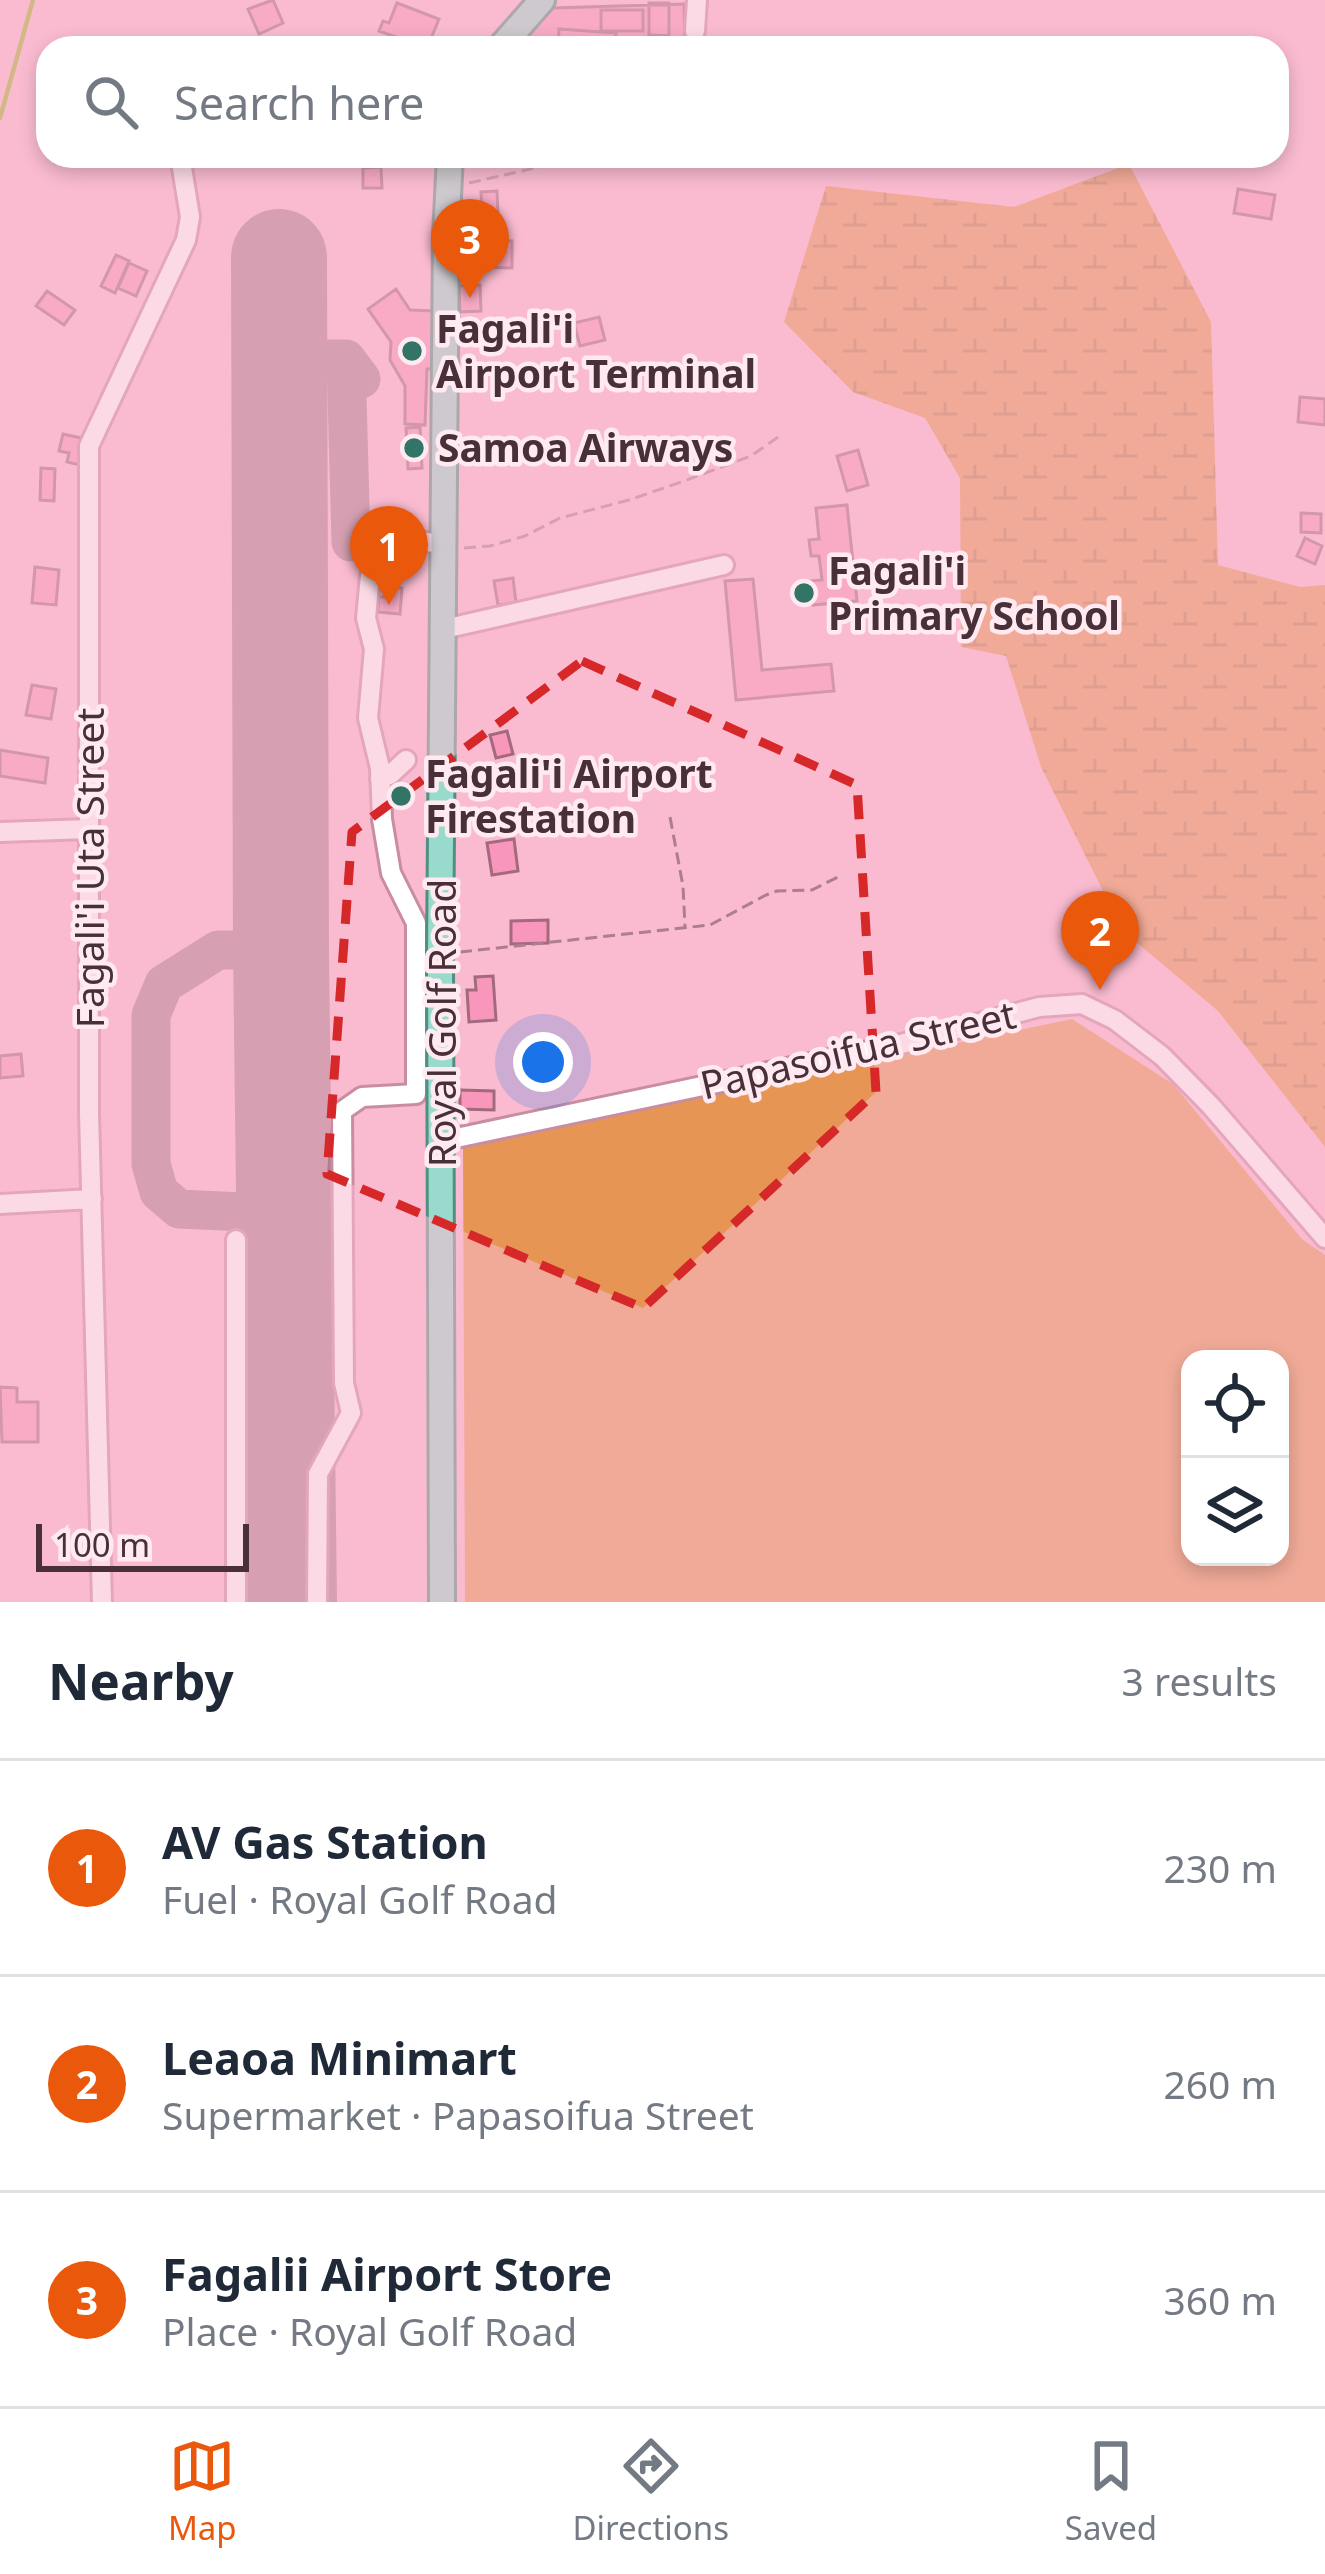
<!DOCTYPE html>
<meta charset="utf-8">
<style>
body{margin:0;font-family:"Noto Sans",sans-serif;background:#f2f2f3;color:#1f2937}
.controls{position:absolute;right:36px;bottom:36px;display:grid;overflow:hidden;border-radius:24px;box-shadow:0 6px 18px #0003}
.controls button{width:108px;height:108px;display:grid;place-items:center;padding:0;border:0;border-bottom:3px solid #e0e1e3;background:#fff;color:#1f2937;font:60px sans-serif}
.scale{position:absolute;left:36px;bottom:30px;width:213px;box-sizing:border-box;padding-left:12px;border:6px solid #482f38;border-top:0;font-size:33px;line-height:42px;white-space:nowrap;color:#482f38;-webkit-text-stroke:9px #feeaf0;paint-order:stroke}
.you{position:absolute;left:543px;top:1062px;width:42px;height:42px;margin:-30px;border:9px solid #fff;border-radius:50%;background:#1a73e8;box-shadow:0 0 0 18px #1a73e833}
.badge{display:grid;place-items:center;width:78px;height:78px;border-radius:50%;background:#ea580c;color:#fff;font-size:39px;font-weight:700}
.pin{position:absolute;translate:-50% -99px;filter:drop-shadow(0 3px 6px #0008)}
.pin::after{content:'';position:absolute;top:63px;width:42px;height:36px;background:inherit;clip-path:polygon(0 0,100% 0,50% 100%)}
.list{margin:0;padding:0;list-style:none}
h2{display:flex;justify-content:space-between;align-items:center;height:156px;margin:0;padding:0 48px;font-size:51px}
h2 small{font-size:39px;font-weight:400;color:#747a83}
.list li{display:grid;grid-template-columns:78px 1fr auto;gap:36px;align-items:center;box-sizing:border-box;height:216px;padding:0 48px;border-top:3px solid #e0e1e3}
.list b{display:block;font-size:45px;white-space:nowrap}
.list p{margin:0;font-size:39px;white-space:nowrap;color:#747a83}
.list em{font-size:39px;font-style:normal;color:#747a83}
.icon{flex:none;width:66px;height:66px;fill:none;stroke:currentColor;stroke-width:2;stroke-linecap:round;stroke-linejoin:round}
.map{position:relative;flex:none;width:1325px;height:1602px;overflow:hidden}
.search{position:absolute;background:#fff;box-shadow:0 6px 18px #0003;left:36px;right:36px;top:36px;height:132px;display:flex;align-items:center;gap:30px;box-sizing:border-box;padding:0 42px;border-radius:36px;color:#747a83;font-size:45px}
.sheet{height:804px;background:#fff}
nav{display:flex;justify-content:space-around;align-items:center;box-sizing:border-box;height:168px;border-top:3px solid #e0e1e3;background:#fff;font-size:33px;color:#747a83}
nav a{display:grid;justify-items:center;gap:6px}
nav .on{color:#ea580c}
.map>svg:first-child{display:block}
</style>
<div class="map">
<svg width="1325" height="1602" viewBox="0 0 1325 1602">
<defs>
<pattern id="wetland-marsh" width="20" height="14" patternUnits="userSpaceOnUse" patternTransform="scale(3)"><rect width="20" height="14" fill="#e79555"/><path d="M1 5h8M5 5V1M11 12h8M15 12V8" fill="none" stroke="#bd7a47"/></pattern>
</defs>
<rect width="100%" height="100%" fill="#fabbd0"/>
<path fill="#e79555" fill-rule="evenodd" d="M1072,1019L1173,1084L1302,1239L1325,1255V1602H465L463,1147ZM1190,1359H1280V1557H1190Z"/>
<path fill="url(#wetland-marsh)" d="M1129,164L1211,322L1218,565L1300,587L1325,585V1147L1218,1011L1123,931L1041,767L1006,656L961,647L960,478L925,418L853,392L784,322L826,186L1014,207Z"/>
<g fill="none" stroke-linecap="round" stroke-linejoin="round">
<path stroke="#a3b42e" stroke-width="4.5" d="M0,118L33,0"/>
<path stroke="#ae7f8f" stroke-width="39" d="M280,359H346L361,379
M346,359L351,542
M281,950H218L164,984L151,1015V1164L159,1192L179,1209L287,1214"/>
<path stroke="#ae7f8f" stroke-width="96" d="M279,257L281,950L289,1602"/>
</g>
<path fill="#f897bb" stroke="#a36a7e" stroke-width="3" d="M273,0L283,23L259,34L248,9Z
M397,3L439,19L427,48L379,31L383,21L389,23Z
M649,3H669V36L649,35Z
M684,4L685,48H516L552,8Z
M601,10H643V31H601Z
M559,29L616,33L615,48H558Z
M381,167L382,188H363V168Z
M1238,189L1275,195L1271,219L1234,213Z
M497,191L498,213L482,214L481,192Z
M483,240L512,241V268L483,267Z
M116,255L129,261L115,293L101,286Z
M129,263L147,271L136,296L118,288Z
M480,285L481,311L460,312L459,286Z
M396,289L410,310L434,311L433,369H427L425,425L405,424V386L390,360L391,342L368,309Z
M47,291L75,310L64,325L36,306Z
M599,317L605,340L580,346L574,323Z
M1300,397L1325,399V425L1298,422Z
M420,427L422,468L408,469L406,428Z
M63,434L90,440L84,466L67,462L69,453L59,451Z
M858,450L868,485L847,491L837,456Z
M41,468L55,469L54,501L40,500Z
M847,505L857,601L813,605L810,581L822,580L819,556H811L809,540L819,539L816,508Z
M1301,513L1321,514V533L1301,532Z
M1305,538L1322,546L1315,564L1297,556Z
M35,567L59,570L56,605L32,603Z
M513,578L516,603L498,605L494,581Z
M753,579L762,670L831,664L834,691L736,700L725,581Z
M391,587L402,588L400,614L378,612L379,597H390Z
M32,685L56,689L51,719L26,715Z
M507,731L513,754L496,758L490,735Z
M0,750L48,758L45,783L0,776Z
M514,839L518,871L492,875L487,843Z
M548,920V943L511,944V921Z
M493,976L496,1020L469,1022L467,990H476L475,977Z
M21,1054L23,1076L0,1078V1056Z
M460,1090L494,1091V1110L460,1109Z
M0,1387L17,1388V1402H38V1442H2Z"/>
<g fill="none" stroke-linecap="round" stroke-linejoin="round">
<g stroke="#c98da2" stroke-width="24">
<path id="minor" d="M695,31L697,0
M444,629L724,565
M380,779L391,774L406,760
M0,832L90,829
M442,1141L901,1044L1039,1007L1082,1004L1115,1020L1162,1056L1211,1106L1325,1238
M0,1204L92,1199
M236,1240V1602
M102,1602L89,1113V446L186,240L190,217L182,168L184,156
M317,1602L318,1474L351,1413L344,1383L342,1111L362,1097L416,1094V923L391,873L382,819L380,768L368,718L374,649L366,618L370,576L406,540L445,544"/>
</g>
<g stroke="#508f82" stroke-width="30">
<path id="major" d="M500,48L542,0
M442,1602L440,954L446,236L450,156"/>
</g>
<path stroke="#ac7e8e" stroke-width="3" stroke-dasharray="12 6" stroke-linecap="butt" d="M469,183L588,156
M464,548L490,546L525,536L560,518L629,500L684,481L751,456L781,435
M670,817L683,886L685,927
M460,952L710,925L766,895L777,891L812,890L840,876"/>
<use href="#minor" stroke="#fff" stroke-width="18"/>
<use href="#major" stroke="#98dacc" stroke-width="24"/>
</g>
<path d="M0 0H1325V1602H0ZM582,661L857,785L876,1092L643,1308L327,1174L352,832Z" fill="#fabbd0" fill-opacity=".55" fill-rule="evenodd"/>
<path fill="none" stroke="#d62828" stroke-width="9" stroke-dasharray="24 15" stroke-linejoin="round" d="M582,661L857,785L876,1092L643,1308L327,1174L352,832Z"/>
<g fill="#327466" stroke="#feeaf0" stroke-width="4.5">
<circle cx="412" cy="351" r="12"/>
<circle cx="414" cy="448" r="12"/>
<circle cx="804" cy="593" r="12"/>
<circle cx="401" cy="796" r="12"/>
</g>
<g text-anchor="middle" stroke-width="9" stroke-linejoin="round" paint-order="stroke">
<g font-size="39" font-weight="bold" fill="#482f38" stroke="#feeaf0" text-anchor="start">
<text x="436" y="343">Fagali'i<tspan x="436" dy="45">Airport Terminal</tspan></text>
<text x="438" y="462">Samoa Airways</text>
<text x="828" y="585">Fagali'i<tspan x="828" dy="45">Primary School</tspan></text>
<text x="425" y="788">Fagali'i Airport<tspan x="425" dy="45">Firestation</tspan></text>
</g>
<g font-size="39" fill="#482f38" stroke="#feeaf0">
<text transform="translate(90 868) rotate(-90)" y="14">Fagali'i Uta Street</text>
<text transform="translate(442 1023) rotate(-90)" y="14">Royal Golf Road</text>
<text transform="translate(858 1050) rotate(-13)" y="14">Papasoifua Street</text>
</g>
</g>
</svg>
<div class="controls">
<button><svg class="icon" aria-label="locate" viewBox="0 0 24 24"><circle cx="12" cy="12" r="6"/><path d="M12 2v4M12 18v4M2 12h4M18 12h4"/></svg></button>
<button><svg class="icon" aria-label="layers" viewBox="0 0 24 24"><path d="M12 4l9 5-9 5-9-5zM3 14l9 5 9-5"/></svg></button>
</div>
<div class="scale">100 m</div>
<div class="you"></div>
<div class="pin badge" style="left:389px;top:605px">1</div>
<div class="pin badge" style="left:1100px;top:990px">2</div>
<div class="pin badge" style="left:470px;top:298px">3</div>
<div class="search"><svg class="icon" aria-label="search" viewBox="0 0 24 24"><circle cx="10" cy="10" r="6"/><path d="M15 15l6 6"/></svg>Search here</div>
</div>
<section class="sheet">
<h2>Nearby<small>3 results</small></h2>
<ul class="list">
<li><span class="badge">1</span><div><b>AV Gas Station</b><p>Fuel · Royal Golf Road</p></div><em>230 m</em></li>
<li><span class="badge">2</span><div><b>Leaoa Minimart</b><p>Supermarket · Papasoifua Street</p></div><em>260 m</em></li>
<li><span class="badge">3</span><div><b>Fagalii Airport Store</b><p>Place · Royal Golf Road</p></div><em>360 m</em></li>
</ul>
</section>
<nav>
<a class="on"><svg class="icon" aria-label="map" viewBox="0 0 24 24"><path d="M3 6l6-2 6 2 6-2v14l-6 2-6-2-6 2zM9 4v14M15 6v14"/></svg>Map</a>
<a><svg class="icon" aria-label="directions" viewBox="0 0 24 24"><path d="M12 3l9 9-9 9-9-9zM9 14v-3h6M13 9l2 2-2 2"/></svg>Directions</a>
<a><svg class="icon" aria-label="saved" viewBox="0 0 24 24"><path d="M7 4h10v16l-5-4-5 4z"/></svg>Saved</a>
</nav>
